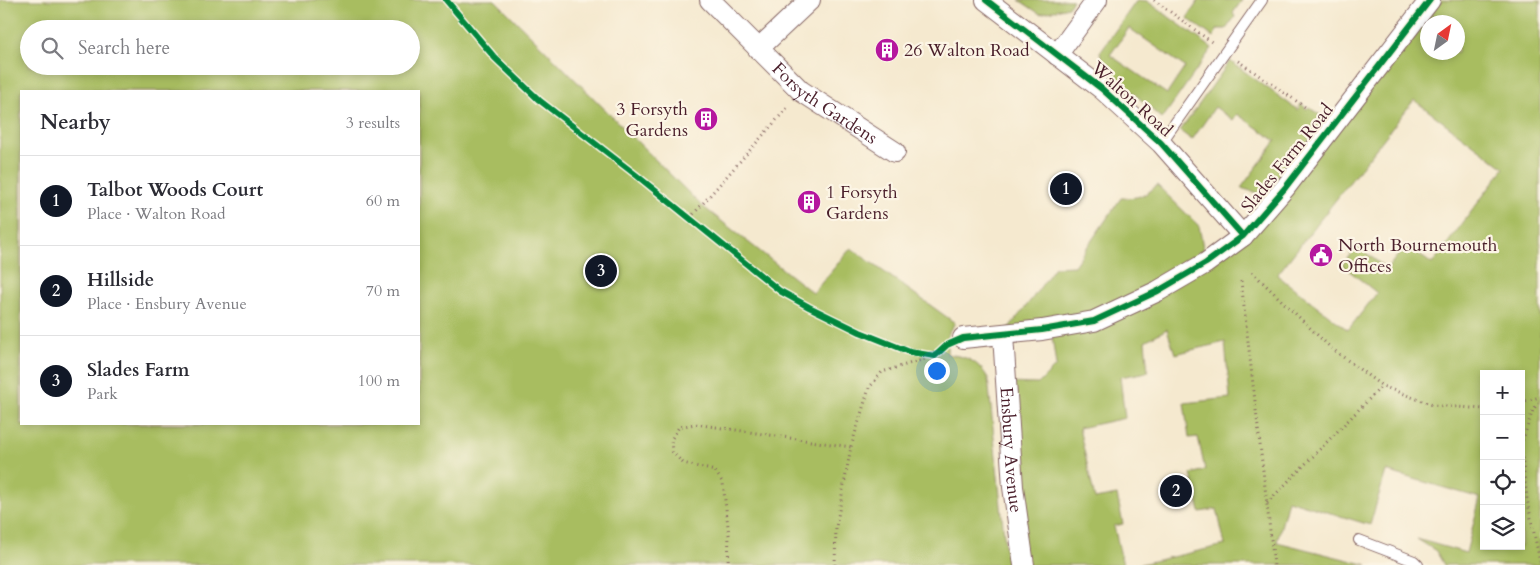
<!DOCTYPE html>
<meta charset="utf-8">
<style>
body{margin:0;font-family:Cardo,serif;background:#f7f7f7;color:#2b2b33}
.controls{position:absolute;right:15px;bottom:15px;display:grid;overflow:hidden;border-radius:0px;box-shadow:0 2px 8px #0003}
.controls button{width:45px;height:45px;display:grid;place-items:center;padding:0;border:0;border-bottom:1px solid #e1e1e2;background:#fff;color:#2b2b33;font:25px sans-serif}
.compass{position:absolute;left:1420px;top:15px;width:45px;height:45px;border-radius:50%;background:#fff;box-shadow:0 2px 8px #0003;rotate:33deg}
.you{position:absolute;left:936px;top:370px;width:18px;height:18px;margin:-12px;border:4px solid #fff;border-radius:50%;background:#1a73e8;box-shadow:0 0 0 8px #1a73e833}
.badge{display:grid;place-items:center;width:32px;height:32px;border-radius:50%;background:#111827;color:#fff;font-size:16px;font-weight:700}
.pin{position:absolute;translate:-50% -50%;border:2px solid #fff;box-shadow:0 1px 5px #0006}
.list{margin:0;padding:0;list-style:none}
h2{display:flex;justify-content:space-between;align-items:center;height:65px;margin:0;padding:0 20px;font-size:21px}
h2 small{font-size:16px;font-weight:400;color:#7c7c81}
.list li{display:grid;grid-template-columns:32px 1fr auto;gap:15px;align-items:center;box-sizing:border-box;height:90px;padding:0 20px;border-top:1px solid #e1e1e2}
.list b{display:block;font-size:19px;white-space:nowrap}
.list p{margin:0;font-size:16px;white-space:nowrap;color:#7c7c81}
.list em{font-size:16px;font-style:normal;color:#7c7c81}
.icon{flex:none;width:28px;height:28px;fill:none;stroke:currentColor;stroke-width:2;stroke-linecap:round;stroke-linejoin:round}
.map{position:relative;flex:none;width:1540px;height:565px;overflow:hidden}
.search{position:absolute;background:#fff;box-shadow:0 2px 8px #0003;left:20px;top:20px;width:400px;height:55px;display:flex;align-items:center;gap:12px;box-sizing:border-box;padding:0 18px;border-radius:28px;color:#7c7c81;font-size:19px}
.panel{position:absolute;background:#fff;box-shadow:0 2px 8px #0003;left:20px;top:90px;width:400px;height:335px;border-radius:0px}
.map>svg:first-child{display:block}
</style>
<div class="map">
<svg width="1540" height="565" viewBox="0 0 1540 565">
<rect width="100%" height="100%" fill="#fcf5e5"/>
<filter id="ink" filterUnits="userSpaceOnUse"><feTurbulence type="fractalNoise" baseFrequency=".02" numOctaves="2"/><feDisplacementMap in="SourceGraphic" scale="10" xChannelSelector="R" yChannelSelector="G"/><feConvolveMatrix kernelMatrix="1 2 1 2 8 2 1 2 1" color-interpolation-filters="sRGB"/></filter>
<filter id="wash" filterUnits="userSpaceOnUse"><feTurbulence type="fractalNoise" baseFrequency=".0096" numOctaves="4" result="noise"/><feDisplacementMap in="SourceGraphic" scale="20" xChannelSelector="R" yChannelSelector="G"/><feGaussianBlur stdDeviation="1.12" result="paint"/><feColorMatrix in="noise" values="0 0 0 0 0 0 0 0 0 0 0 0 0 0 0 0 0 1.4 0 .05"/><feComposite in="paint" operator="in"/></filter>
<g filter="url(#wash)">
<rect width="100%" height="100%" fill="#f5e9cf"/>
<path fill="#a8bd61" stroke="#796e46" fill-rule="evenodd" d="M0,0H495L701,205L813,293L851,248L955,323L948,333L947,354C967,357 977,360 988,378L1007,565H0ZM29,29H411V66H29ZM21,91H419V424H21Z
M1019,0H1073L1068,7L1040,14Z
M1137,0L1147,1L1212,48L1162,119L1103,65L1100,52ZM1129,28L1185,67L1167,94L1110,55Z
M1199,0H1242L1233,13L1235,17L1226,29H1218L1213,37L1187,18Z
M1430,0H1540V565H1444L1436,551L1417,539L1466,553L1480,498L1386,471L1370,525L1288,500L1277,542L1368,565H1136L1225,545L1217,509L1200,512L1191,474L1205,470L1198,437L1189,438L1184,403L1230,398L1225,342L1175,354L1167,329L1145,341L1148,372L1120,377L1125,418L1079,428L1095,499L1117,495L1123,524L1114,526L1123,565H1024L1006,383L1038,384L1056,366L1051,329L1003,335L1031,300L1055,267L1074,266L1121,198C1137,198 1145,197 1157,185L1199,226L1206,263L1243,236ZM1428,22H1458V52H1428ZM1414,100L1504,168L1432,264L1406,245L1387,269L1357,246L1342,265L1377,293L1348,330L1277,275ZM1484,374H1521V546H1484Z
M1230,61L1298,110L1301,104L1307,109L1309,107L1327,120L1267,196L1241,188L1276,141L1237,114L1233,120L1215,107L1192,140L1180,131Z"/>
</g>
<g filter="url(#ink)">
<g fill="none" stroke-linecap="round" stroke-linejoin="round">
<g stroke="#866664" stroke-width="12">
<path id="lane" d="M1161,143L1262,0
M1359,540L1414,561L1418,565"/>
</g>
<g stroke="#866664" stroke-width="22">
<g id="street">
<path id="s1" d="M710,0L801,91L895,152"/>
<path d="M986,0L1102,89L1161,143L1243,236"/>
<path d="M758,49L810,0"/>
<path d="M1057,55L1097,0"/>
<path id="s2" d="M1003,335L1013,487L1024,565"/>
<path d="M963,338L1042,330L1094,321L1158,291L1206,263L1243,236L1285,188L1430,0"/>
</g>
</g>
<path stroke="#866664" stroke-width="3" stroke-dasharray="1 4" stroke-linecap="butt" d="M1154,0L1213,43
M1238,61L1308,109
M690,218L788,107
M1252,272L1331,348L1382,386L1433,405L1484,409
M1241,281L1274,565
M1521,402L1540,397
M1521,445L1533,410L1540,400
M1521,448L1527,499L1540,562
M1267,503L1382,386
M728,565L729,535L723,483L715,471L683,463L672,452L671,440L679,427L695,424L851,447
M835,565L836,527L851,447L869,388L882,372L935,356"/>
<use href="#lane" stroke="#fff" stroke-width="10"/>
<use href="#street" stroke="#fff" stroke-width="20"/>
<g stroke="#fcf5e5" stroke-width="9">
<path id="cycleway" d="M446,0L495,58L539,100L636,175L780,291L809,307L860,332L910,352L935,356L947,345L963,338L1042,330L1094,321L1158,291L1206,263L1243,236L1285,188L1430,0
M986,0L1102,89L1161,143L1243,236"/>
</g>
<use href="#cycleway" stroke="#00873e" stroke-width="6"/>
</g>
</g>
<defs>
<g id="building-disc" transform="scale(1.25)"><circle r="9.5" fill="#b5179e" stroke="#fcf5e5"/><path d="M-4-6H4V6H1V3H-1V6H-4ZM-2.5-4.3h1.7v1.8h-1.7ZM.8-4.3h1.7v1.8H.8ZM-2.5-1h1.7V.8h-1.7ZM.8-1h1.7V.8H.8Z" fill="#fff"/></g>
<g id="civic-disc" transform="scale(1.25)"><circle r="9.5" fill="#b5179e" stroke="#fcf5e5"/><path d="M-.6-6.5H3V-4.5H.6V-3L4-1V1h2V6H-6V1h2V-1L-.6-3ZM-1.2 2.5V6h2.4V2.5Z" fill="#fff"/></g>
</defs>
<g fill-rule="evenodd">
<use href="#building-disc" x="887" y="50"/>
<use href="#building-disc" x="706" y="119"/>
<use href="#building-disc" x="809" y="202"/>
<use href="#civic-disc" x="1321" y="255"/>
</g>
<g text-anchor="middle" stroke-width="4.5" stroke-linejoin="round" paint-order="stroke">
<g font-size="18" fill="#4a1f2b" stroke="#fcf5e5" text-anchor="start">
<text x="904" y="56">26 Walton Road</text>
<text x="688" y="115" text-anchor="end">3 Forsyth<tspan x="688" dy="21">Gardens</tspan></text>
<text x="826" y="198">1 Forsyth<tspan x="826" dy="21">Gardens</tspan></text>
<text x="1338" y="251">North Bournemouth<tspan x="1338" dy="21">Offices</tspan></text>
</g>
<g font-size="18" fill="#4a1f2b" stroke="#fcf5e5">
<text transform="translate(1132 99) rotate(42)" y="6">Walton Road</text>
<text dy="6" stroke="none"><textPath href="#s1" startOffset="155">Forsyth Gardens</textPath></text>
<text transform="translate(1287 158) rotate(-51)" y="6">Slades Farm Road</text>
<text dy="6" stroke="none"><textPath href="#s2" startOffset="115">Ensbury Avenue</textPath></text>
</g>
</g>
</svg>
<div class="controls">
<button>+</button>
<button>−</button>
<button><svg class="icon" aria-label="locate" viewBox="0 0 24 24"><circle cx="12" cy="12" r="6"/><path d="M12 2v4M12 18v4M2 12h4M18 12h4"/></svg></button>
<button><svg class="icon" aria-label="layers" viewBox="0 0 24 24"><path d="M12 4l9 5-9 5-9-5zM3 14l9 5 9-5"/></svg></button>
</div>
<svg class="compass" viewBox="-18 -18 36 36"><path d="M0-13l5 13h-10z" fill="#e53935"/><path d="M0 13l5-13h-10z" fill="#7c7c81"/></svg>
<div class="you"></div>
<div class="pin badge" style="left:1066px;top:189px">1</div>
<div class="pin badge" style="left:1176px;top:491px">2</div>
<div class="pin badge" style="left:601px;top:271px">3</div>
<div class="search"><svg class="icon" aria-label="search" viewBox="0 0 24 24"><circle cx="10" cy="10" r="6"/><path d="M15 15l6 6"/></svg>Search here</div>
<section class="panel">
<h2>Nearby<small>3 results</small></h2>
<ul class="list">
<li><span class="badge">1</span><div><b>Talbot Woods Court</b><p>Place · Walton Road</p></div><em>60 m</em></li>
<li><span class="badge">2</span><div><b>Hillside</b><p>Place · Ensbury Avenue</p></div><em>70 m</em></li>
<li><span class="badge">3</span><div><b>Slades Farm</b><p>Park</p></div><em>100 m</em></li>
</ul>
</section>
</div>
